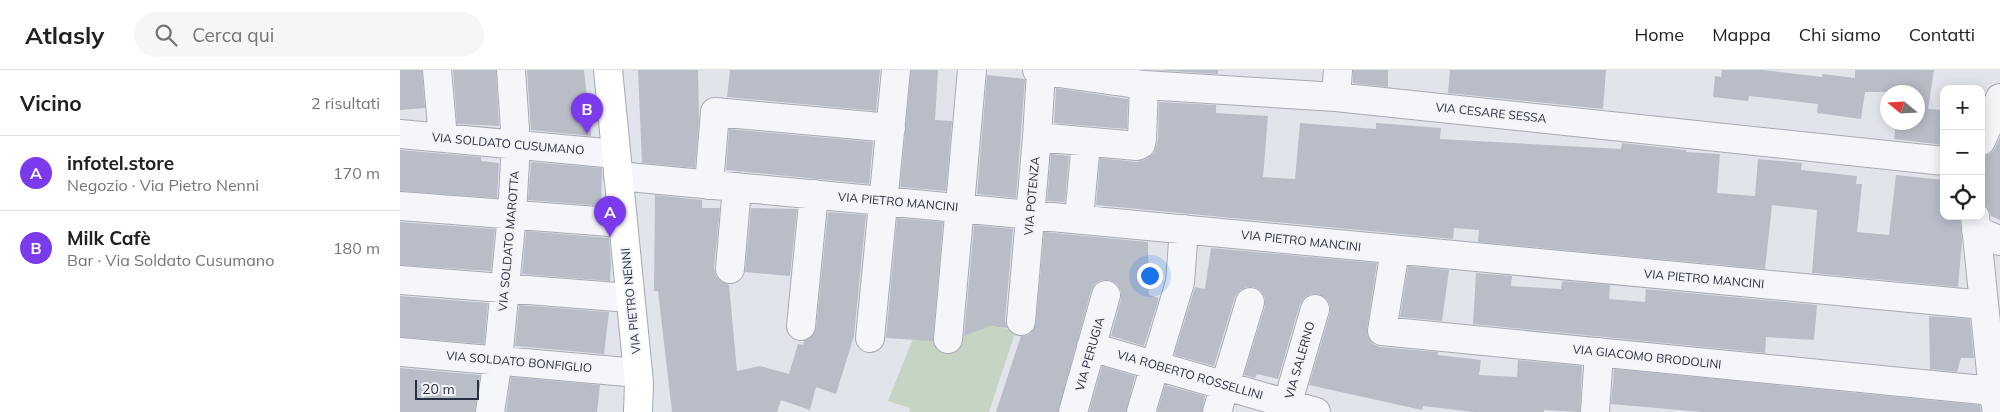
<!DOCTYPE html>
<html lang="it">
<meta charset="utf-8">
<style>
body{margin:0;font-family:Mulish,sans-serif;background:#f6f6f6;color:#202124}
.controls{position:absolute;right:15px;top:15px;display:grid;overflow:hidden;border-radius:10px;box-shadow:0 2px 12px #0003}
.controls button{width:45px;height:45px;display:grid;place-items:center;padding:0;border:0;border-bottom:1px solid #e0e0e0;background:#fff;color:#202124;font:25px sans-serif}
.compass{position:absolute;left:1480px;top:15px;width:45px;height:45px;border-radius:50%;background:#fff;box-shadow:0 2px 12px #0003;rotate:288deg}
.scale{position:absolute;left:15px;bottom:12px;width:64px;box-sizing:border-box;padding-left:5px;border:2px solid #2a3043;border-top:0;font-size:14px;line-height:18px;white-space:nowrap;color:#2a3043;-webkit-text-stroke:4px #f2f4f8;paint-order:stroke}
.you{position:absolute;left:749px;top:205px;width:18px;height:18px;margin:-12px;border:4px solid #fff;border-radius:50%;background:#1a73e8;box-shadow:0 0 0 8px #1a73e833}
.badge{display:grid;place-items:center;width:32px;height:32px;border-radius:50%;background:#7c3aed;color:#fff;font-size:16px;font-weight:700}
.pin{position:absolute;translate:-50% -41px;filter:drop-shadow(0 1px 2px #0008)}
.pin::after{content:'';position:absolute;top:26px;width:18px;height:15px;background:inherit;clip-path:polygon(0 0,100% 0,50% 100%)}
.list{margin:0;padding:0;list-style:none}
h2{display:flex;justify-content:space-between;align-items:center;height:65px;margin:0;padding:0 20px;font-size:21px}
h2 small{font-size:16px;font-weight:400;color:#757577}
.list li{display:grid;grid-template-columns:32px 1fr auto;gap:15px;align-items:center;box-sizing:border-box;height:75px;padding:0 20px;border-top:1px solid #e0e0e0}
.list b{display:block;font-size:19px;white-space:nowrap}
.list p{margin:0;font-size:16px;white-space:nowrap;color:#757577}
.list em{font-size:16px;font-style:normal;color:#757577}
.icon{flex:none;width:28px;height:28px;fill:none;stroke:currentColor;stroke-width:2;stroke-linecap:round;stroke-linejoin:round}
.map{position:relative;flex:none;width:1600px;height:342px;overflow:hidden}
header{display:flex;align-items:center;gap:30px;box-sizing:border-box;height:70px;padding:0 25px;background:#fff;border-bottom:1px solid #e0e0e0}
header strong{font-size:24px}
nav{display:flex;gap:28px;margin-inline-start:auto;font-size:18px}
.search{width:350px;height:45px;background:#f6f6f6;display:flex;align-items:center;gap:12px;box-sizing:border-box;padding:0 18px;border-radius:28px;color:#757577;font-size:19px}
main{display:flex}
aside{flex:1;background:#fff}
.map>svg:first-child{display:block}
</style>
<header>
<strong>Atlasly</strong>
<div class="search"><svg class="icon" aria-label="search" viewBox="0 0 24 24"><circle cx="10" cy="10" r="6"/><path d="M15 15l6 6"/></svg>Cerca qui</div>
<nav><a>Home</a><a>Mappa</a><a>Chi siamo</a><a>Contatti</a></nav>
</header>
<main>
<aside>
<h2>Vicino<small>2 risultati</small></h2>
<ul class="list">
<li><span class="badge">A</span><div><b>infotel.store</b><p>Negozio · Via Pietro Nenni</p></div><em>170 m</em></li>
<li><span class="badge">B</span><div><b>Milk Cafè</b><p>Bar · Via Soldato Cusumano</p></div><em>180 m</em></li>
</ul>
</aside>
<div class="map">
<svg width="1600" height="342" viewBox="0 0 1600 342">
<rect width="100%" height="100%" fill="#e2e4eb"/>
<path fill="#c5d4c3" d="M590,256L616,260L589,342H509L510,338L488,331L513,269L542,271Z"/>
<path fill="#b9bdc8" d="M0,0H22L25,38L0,40Z
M53,0H96L99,56L57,54Z
M127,0H184L191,66L131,60Z
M238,0H298L299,51L295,98L242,93Z
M330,0H480L476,41L327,27Z
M511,0H538L535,50L552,51L546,121L500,117Z
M754,0H818V4Z
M953,0H988V17L953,13Z
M1050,0H1206L1203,39L1048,23Z
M1322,0H1363L1422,7V4L1455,8V0H1534L1528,39L1544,40V75L1494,69L1496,52H1518V22H1465L1461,49L1417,43L1418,34L1349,26L1348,31L1313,27L1315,6L1321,7Z
M587,5L625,9L616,128L577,124Z
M656,18L728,29L727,59L654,53Z
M759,32L816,35V43L868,46L863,107L895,109L900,53L976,59V53L1041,58L1040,69L1221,79L1222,73L1286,80V82L1320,84L1317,123L1355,126L1358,89L1402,93L1401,100L1457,106L1456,114H1462L1457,162L1489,165L1496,105L1544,110V146H1560L1562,171L1558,217L1412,203L1417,140L1372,135L1365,199L1078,172L1079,160L1054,158L1053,169L696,135L700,88L736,92L744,90L754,83L758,70Z
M329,59L473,72L469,114L326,100Z
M1600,67V150L1591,146L1588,137L1581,132V95L1585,86L1591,83L1595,78Z
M0,80L81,87V91L99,93L97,128L0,121Z
M651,84L669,86L665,132L647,131Z
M131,92L202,98L201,136L128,130Z
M255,125L302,130V138H320L314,198L316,206L321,211L329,215L337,301L360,296L389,304L398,274L403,275L404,271L413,265L416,258L428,142L466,145L454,266L436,324L416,317L410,340L381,330L377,342H272L258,221H254Z
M351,138L397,139L390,206L345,202Z
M497,148L543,152L533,271L486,268Z
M0,152L95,159L91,201L0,195Z
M574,155L613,159L605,250L607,258L590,256L564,266Z
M126,161L209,168L211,192L210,211L122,204Z
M644,162L748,172L749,225L759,228L744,276L711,266L721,229V221L717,214L710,210H702L695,214L691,221L658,342H596L621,266L628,265L633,260L636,253Z
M811,178L977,193L967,259L968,267L973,274L980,277L1038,282V285L1081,290L1079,305L1117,307L1118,290L1182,296L1180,342L1144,340V342H1074L1023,336L1022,340L909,315L930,243V235L927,229L919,224H911L905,227L900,234L878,309L857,304L855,308L844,305L865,236V228L862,222L854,217H846L840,220L835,227L814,296L774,285L795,217L805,219Z
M1008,196L1049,200L1042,251L1000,247Z
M1076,203L1112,206L1111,216L1161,219L1162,211L1210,215L1209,229L1245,232L1246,219L1417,235L1414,270L1366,267L1365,283L1073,254Z
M0,226L88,233L84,274L0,267Z
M119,235L209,242L204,284L115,276Z
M1529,246L1570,249L1574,288H1561L1557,302L1530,299Z
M702,296L735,306L726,342H689Z
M0,298L80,305L75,342H0Z
M1214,299L1580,335L1581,342H1302L1211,334Z
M111,307L200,315L197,342H106Z
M765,315L805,326L802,342H757Z"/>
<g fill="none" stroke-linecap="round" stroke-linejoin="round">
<g stroke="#a7aab5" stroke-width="30">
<path id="minor" d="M37,0L43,68
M637,0L744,15L936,27L1544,91
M936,27L938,0
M0,64L216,84
M637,67L737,76L741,74L742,69L744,15
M1581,71L1600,28
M218,106L1584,235
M309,115L315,42L491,58
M0,136L223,153
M1575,146L1593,321L1597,342
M679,149L686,72
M1576,160L1600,171
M995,180L982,261L1593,321
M330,199L337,117
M0,210L230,228
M621,251L637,67L641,1
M401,256L414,124
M470,268L496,0
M548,269L572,0
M691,277L916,342
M0,282L238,303
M90,342L98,290L112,144L116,74L111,0
M673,342L706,225
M741,342L780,212L784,159
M817,342L850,232
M885,342L915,239
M1195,342L1199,282"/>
</g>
<g stroke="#a1a7b6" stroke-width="30">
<path id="major" d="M208,0L239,313L238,342"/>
</g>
<use href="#minor" stroke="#f5f6f9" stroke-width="28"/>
<use href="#major" stroke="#fff" stroke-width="28"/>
</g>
<g text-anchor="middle" stroke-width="4" stroke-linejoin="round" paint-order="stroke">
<g font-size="12" fill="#2a3043" stroke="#f2f4f8">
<text transform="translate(1091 43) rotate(6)" y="4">VIA CESARE SESSA</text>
<text transform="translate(108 74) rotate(5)" y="4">VIA SOLDATO CUSUMANO</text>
<text transform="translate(632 126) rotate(-85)" y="4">VIA POTENZA</text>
<text transform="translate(498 132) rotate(5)" y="4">VIA PIETRO MANCINI</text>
<text transform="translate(109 171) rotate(-85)" y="4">VIA SOLDATO MAROTTA</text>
<text transform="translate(901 171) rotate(6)" y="4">VIA PIETRO MANCINI</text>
<text transform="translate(1304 209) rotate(5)" y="4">VIA PIETRO MANCINI</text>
<text transform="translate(231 231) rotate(-96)" y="4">VIA PIETRO NENNI</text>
<text transform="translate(690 284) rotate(-74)" y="4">VIA PERUGIA</text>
<text transform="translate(1247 287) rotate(6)" y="4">VIA GIACOMO BRODOLINI</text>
<text transform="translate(900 290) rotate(-74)" y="4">VIA SALERNO</text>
<text transform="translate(119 292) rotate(5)" y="4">VIA SOLDATO BONFIGLIO</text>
<text transform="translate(790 305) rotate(16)" y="4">VIA ROBERTO ROSSELLINI</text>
</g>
</g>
</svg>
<div class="controls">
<button>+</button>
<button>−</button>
<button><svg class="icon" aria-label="locate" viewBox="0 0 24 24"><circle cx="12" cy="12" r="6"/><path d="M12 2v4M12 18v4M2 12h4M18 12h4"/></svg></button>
</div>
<svg class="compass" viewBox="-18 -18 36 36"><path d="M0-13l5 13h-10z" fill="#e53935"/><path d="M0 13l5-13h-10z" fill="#757577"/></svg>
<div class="scale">20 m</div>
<div class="you"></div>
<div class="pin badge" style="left:210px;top:167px">A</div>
<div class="pin badge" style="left:187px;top:64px">B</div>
</div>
</main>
